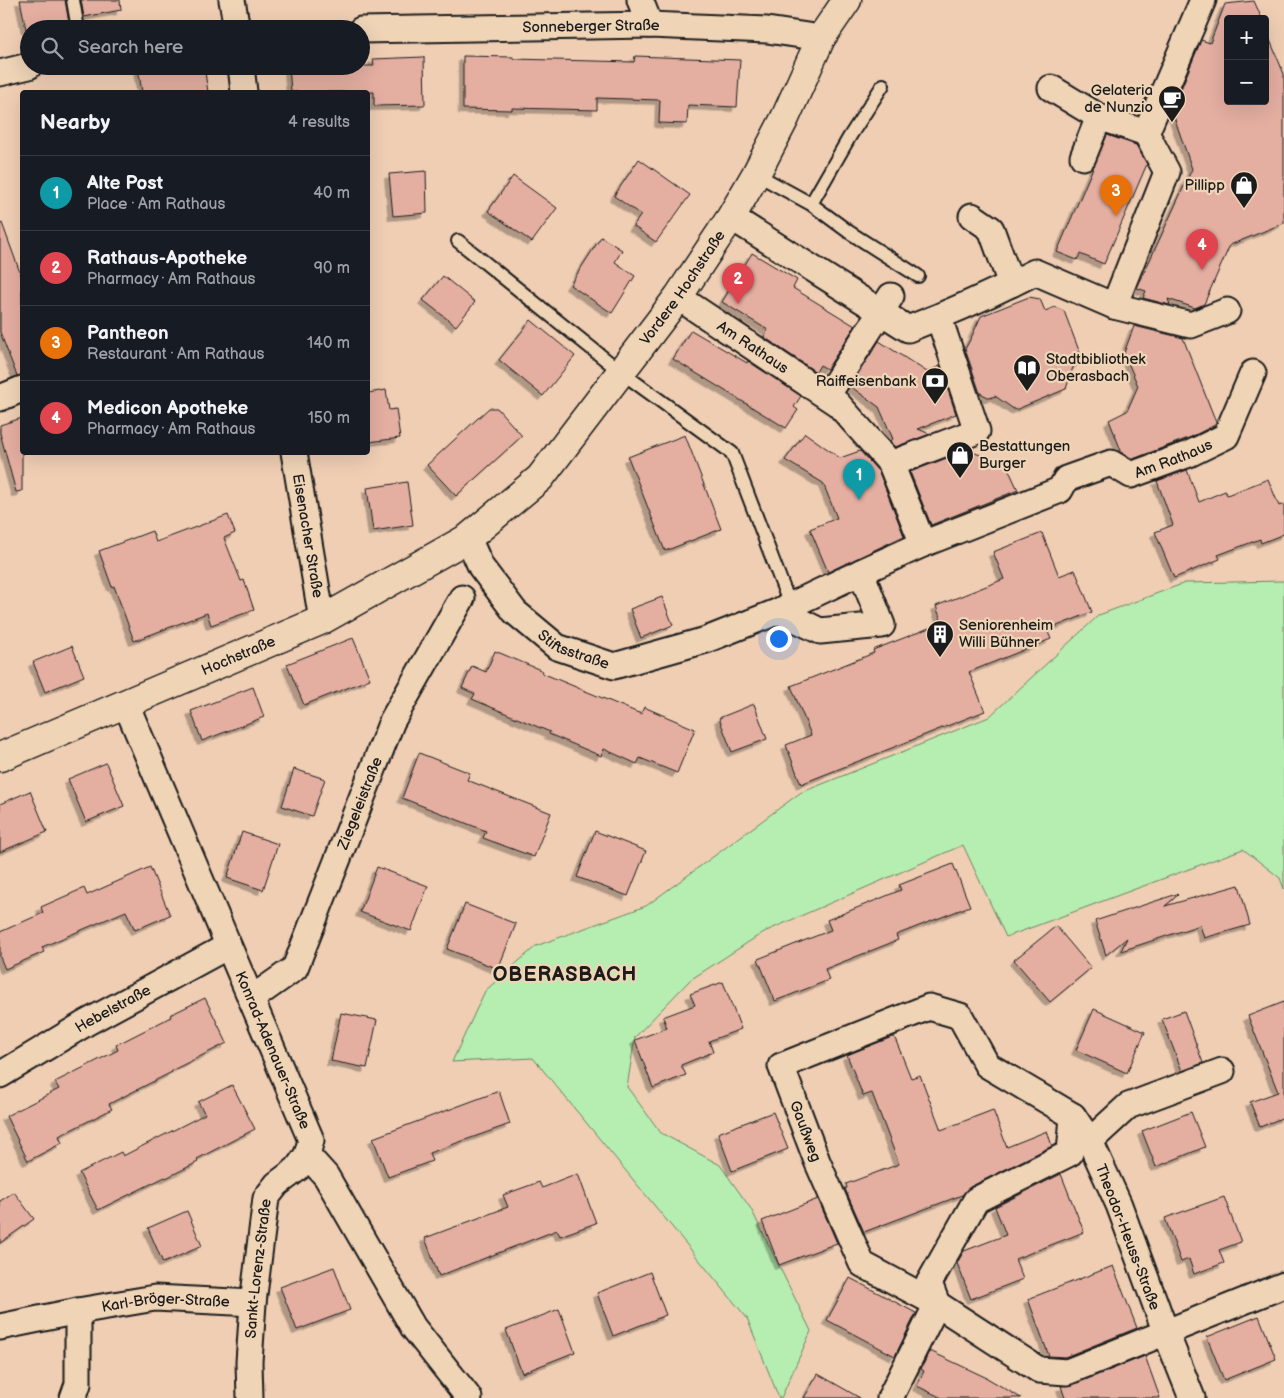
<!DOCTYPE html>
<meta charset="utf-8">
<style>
body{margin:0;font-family:"Balsamiq Sans",sans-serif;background:#20242c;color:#f1f3f6}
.controls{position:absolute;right:15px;top:15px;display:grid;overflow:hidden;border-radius:5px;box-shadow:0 5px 20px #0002}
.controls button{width:45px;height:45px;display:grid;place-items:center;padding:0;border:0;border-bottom:1px solid #363941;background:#171b24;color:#f1f3f6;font:25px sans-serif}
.you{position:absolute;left:778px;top:638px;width:18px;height:18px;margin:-12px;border:4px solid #fff;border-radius:50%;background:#1a73e8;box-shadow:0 0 0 8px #1a73e833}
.badge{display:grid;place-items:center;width:32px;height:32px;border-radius:50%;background:#ea580c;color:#fff;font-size:16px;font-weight:700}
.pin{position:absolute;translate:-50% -41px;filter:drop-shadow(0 1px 2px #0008)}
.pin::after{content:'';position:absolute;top:26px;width:18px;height:15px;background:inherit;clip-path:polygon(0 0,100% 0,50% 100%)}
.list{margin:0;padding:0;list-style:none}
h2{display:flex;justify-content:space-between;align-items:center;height:65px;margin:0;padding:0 20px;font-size:21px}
h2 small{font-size:16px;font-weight:400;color:#9ea1a6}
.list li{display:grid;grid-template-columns:32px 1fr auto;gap:15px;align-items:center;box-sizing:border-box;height:75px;padding:0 20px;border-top:1px solid #363941}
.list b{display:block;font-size:19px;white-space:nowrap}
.list p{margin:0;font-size:16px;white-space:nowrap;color:#9ea1a6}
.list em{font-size:16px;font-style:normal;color:#9ea1a6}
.icon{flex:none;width:28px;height:28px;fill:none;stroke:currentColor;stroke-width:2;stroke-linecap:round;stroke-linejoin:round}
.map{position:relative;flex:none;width:1284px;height:1398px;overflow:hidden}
.search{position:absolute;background:#171b24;box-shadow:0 5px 20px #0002;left:20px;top:20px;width:350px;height:55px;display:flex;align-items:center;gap:12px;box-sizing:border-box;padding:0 18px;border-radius:28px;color:#9ea1a6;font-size:19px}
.panel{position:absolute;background:#171b24;box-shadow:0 5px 20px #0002;left:20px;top:90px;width:350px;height:365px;border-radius:5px}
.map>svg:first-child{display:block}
</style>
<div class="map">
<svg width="1284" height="1398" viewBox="0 0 1284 1398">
<defs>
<filter id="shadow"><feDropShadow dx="-4.5" dy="4.5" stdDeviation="0" flood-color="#0004"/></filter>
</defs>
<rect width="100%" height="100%" fill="#efceb4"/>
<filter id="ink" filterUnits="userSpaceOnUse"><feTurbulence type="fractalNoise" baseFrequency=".02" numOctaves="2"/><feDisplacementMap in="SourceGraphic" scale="10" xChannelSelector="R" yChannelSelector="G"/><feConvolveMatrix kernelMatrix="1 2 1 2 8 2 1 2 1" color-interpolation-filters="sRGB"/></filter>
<g filter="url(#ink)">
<path fill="#b6edb0" stroke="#698466" d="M1284,581V889L1280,878L1243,849L1006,937L963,845L764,932L690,980L635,1037L627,1087L661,1133L720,1165L751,1209L811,1331L781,1398H779L747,1318L533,1058L452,1062L485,991L536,946L646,906L800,793L989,717L1099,615L1185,583Z"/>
<path fill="#e4aea1" stroke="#1c1c1c" filter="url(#shadow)" d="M20,0H65L70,29H26Z
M81,0H120L121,10L84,17Z
M1254,1L1262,19H1228V101H1265V28L1284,74V223L1230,245L1204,304L1195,308L1168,299L1170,305L1143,298L1146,291L1137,288L1192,169L1172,111L1201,40L1210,43L1225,4Z
M463,56L513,57V59L634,62L635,56L740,60L737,107L688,105L687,124L659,123L660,100L597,98V110L512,108V110L463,109Z
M424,57L425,105L374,106V92H291L289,66H374L373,59Z
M150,66H204L208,92H142L138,68Z
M1107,135L1136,145L1147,164L1104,264L1080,254L1077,260L1057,252Z
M639,159L690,195L656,242L633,226L641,215L614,196Z
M426,171L427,213L393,216L389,174Z
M513,176L557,208L532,242L488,211Z
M2,223L22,278V375L17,376L0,332V224Z
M601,237L622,250L615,262L635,276L612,313L570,285Z
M752,253L797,280L793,288L855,326L827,369L820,365L816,372L764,337L768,330L722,302Z
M443,276L475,302L456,326L423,300Z
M1029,297L1040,299L1045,311L1055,307L1064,311L1081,356L1078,365L1073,367L1066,389L1015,410L995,396L990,398L980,393L965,349L971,338L981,316Z
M531,320L575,356L543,396L499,360Z
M1134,326L1183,338L1216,422L1215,425L1191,437L1133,459L1122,453L1109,420L1127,411L1138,386L1124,353Z
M691,330L747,363L748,361L801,396L794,407L798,410L786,428L673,359Z
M879,341L927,372L940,366L956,414L918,429L930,434L895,447L889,441L893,439L879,407L850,386Z
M386,390L389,410L396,409L400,438L368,442V393Z
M489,408H497L522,436L456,496L427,465Z
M22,418V491L16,492L0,433V425Z
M805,433L840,458L860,451L879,472L904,536L828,572L810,529L837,518L823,483L785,460Z
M685,435L721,529L665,551L628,457Z
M968,450L1007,466L1018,490L931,525L910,472Z
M1187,470L1199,502L1225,491L1227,495L1268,479L1279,506L1284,504V534L1261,543L1260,539L1218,555L1220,559L1174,578L1155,532L1173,525L1157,481Z
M407,482L413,525L373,531L367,488Z
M228,515L235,533L224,538L241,581L244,580L254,610L211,625L207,613L134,641L114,586L112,587L99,551L152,531L156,542Z
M1042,533L1059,576L1075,570L1092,612L1047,630L1051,639L969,672L985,711L801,784L786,745L811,735L791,686L874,653L873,650L942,623L936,606L1004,579L993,552Z
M662,597L673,625L641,638L630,609Z
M353,638L370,679L304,705L287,664Z
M72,646L84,676L45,692L33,662Z
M495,651L543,671L542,673L641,714L644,707L695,729L677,773L640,758L637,764L604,749L601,756L549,734L550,732L472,699L475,694L462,688L472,666L486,672Z
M253,687L264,717L202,741L191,711Z
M754,704L767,739L732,752L719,718Z
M419,753L470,773L467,780L551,813L534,857L483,838L486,831L402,798Z
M106,763L124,806L86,822L68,779Z
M294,769L325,779L312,816L282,806Z
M30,791L47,832L0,852V804Z
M595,831L646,851L628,896L577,877Z
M242,832L278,844L263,890L227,878Z
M953,864L970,906L896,935L898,940L825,969L829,980L775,1001L758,959L831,930L827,920L901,890L899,885Z
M150,867L170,915L135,930L126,911L42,947L44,952L5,969L0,957V932L43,913L41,907L84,888L87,895Z
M377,867L428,886L411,931L360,912Z
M1239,885L1250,925L1204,938L1200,925L1121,951L1127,938L1106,955L1095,921L1177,894L1178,895L1165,906Z
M465,904L516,924L498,969L447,949Z
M1056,926L1091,968L1050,1002L1014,960Z
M723,982L741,1029L709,1041L713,1052L681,1065L686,1075L653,1088L635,1040L667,1028L663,1017L695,1005L690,994Z
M205,998L227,1043L171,1071L172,1072L109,1104L112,1109L59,1136L62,1143L28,1161L6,1116L59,1089L55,1082L118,1050L116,1045L171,1017L170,1015Z
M1284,1002V1117L1260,1127L1250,1102L1278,1092L1248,1016Z
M1094,1009L1145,1032L1127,1073L1076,1050Z
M1184,1011L1203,1063L1182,1071L1162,1019Z
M341,1013L377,1020L367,1068L331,1061Z
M894,1036L911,1078L920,1075L941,1130L993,1110L1007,1147L1047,1131L1052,1146L970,1187L962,1195L864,1232L845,1189L847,1188L846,1184L899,1164L872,1093L863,1096L847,1055Z
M232,1085L255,1129L197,1159L198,1162L166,1178L165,1177L98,1210L79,1173L121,1152L123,1156L205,1114L198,1102Z
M499,1091L510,1124L429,1153L432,1161L388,1177L373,1138Z
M773,1112L788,1149L732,1171L718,1133Z
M1191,1112L1205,1147L1156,1167L1142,1131Z
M578,1174L596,1223L560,1236L557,1230L439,1276L425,1238L508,1207L503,1195L539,1182L542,1188Z
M1061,1174L1084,1232L1015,1259L1023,1279L971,1299L957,1263L964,1251L1006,1235L995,1207Z
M14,1192L34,1219L0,1243V1201Z
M1224,1197L1241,1242L1219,1250L1224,1263L1194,1274L1189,1259L1181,1262L1165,1218Z
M818,1199L837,1243L779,1265L762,1221Z
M187,1211L202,1246L163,1263L148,1228Z
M1113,1266L1137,1328L1065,1357L1049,1356L1028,1299Z
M334,1267L350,1310L297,1330L280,1287Z
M650,1272L666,1315L613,1336L597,1293Z
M850,1278L916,1313L895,1356L827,1320Z
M559,1309L575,1352L522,1373L506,1330Z
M1259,1316L1276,1359L1224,1380L1207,1337Z
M930,1351L987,1378L1021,1398H942L917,1386L924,1371L921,1369Z
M1145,1356L1160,1398H1065L1061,1386L1072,1385Z
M818,1374L860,1398H804Z"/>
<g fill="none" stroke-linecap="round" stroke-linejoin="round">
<g stroke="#1c1c1c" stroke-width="16">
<path id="lane" d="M73,0L78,29
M756,174L811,204L849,232L918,276
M811,204L850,136L883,85
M458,241L621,372L732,453L790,605"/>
</g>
<g stroke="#1c1c1c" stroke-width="29">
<g id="street">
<path d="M232,0L237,29"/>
<path d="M640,0L650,25"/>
<path id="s1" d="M361,30L650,25L767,30L821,38"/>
<path d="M241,66L244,92"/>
<path d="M0,73L29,66"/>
<path d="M1051,88L1099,117"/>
<path d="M1083,157L1099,117L1146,133"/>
<path d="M972,216L991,229L1011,284"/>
<path d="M731,217L908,329C952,312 994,293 1035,272L1114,306L1191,325L1227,311"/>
<path id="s2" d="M678,297L838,404L891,464L923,544L1060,490L1066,479L1111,463L1131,475L1189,454L1226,436L1253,373"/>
<path d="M1114,306L1167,172L1146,133L1203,0"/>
<path d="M827,396L891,296"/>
<path d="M0,398L22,389"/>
<path id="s3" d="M294,452L322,620"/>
<path d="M891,464L977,431L939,318"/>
<path id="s4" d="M468,538L481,567L515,612L557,647L614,666L706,640L779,611L861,572L882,625L820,631L779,611"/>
<path d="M861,572L923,544"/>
<path id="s5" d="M126,704L311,1140L307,1155L326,1176L413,1327L469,1398"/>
<path id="s6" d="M251,999L295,968L392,721L462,598"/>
<path id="s7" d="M0,1075L86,1023L228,946"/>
<path d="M1090,1141L1128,1106L1222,1071"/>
<path id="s8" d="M0,1327L78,1311L155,1298L253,1303"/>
<path d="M73,1398L78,1384V1311"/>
<path id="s9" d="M250,1398L249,1362L253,1303L266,1198L277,1184L297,1169L307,1155"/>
<path d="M890,1398L937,1304L929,1283L976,1200L1070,1153L1073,1116"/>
<path id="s10" d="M1192,1398L1166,1333L1119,1205L1090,1141L1073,1116L987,1065L960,1016L929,1007L781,1066L817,1161L862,1264L937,1304L1039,1370L1067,1372L1284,1285"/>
</g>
</g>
<g stroke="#1c1c1c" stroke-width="31">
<g id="secondary">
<path id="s11" d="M0,757L322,620L468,538L540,478L678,297L731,217L756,174L785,118L821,38L847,0"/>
</g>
</g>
<use href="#lane" stroke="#efd4b6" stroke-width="12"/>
<use href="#street" stroke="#efd4b6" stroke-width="25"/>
<use href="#secondary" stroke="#efd4b6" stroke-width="28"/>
</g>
</g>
<defs>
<g id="cafe-pin" transform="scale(1.4375)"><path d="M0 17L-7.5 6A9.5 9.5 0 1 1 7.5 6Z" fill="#1c1c1c" stroke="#efd4b6"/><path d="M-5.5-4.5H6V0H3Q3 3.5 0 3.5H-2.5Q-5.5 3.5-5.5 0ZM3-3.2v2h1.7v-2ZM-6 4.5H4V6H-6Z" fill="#fff"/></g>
<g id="shop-pin" transform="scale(1.4375)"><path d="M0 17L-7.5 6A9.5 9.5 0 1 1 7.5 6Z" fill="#1c1c1c" stroke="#efd4b6"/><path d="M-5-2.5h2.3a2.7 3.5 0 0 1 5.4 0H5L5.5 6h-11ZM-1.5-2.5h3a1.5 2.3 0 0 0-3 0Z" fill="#fff"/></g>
<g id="library-pin" transform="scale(1.4375)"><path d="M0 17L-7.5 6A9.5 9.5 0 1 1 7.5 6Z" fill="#1c1c1c" stroke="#efd4b6"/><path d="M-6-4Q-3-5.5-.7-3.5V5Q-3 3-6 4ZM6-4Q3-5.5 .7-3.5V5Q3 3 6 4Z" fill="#fff"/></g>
<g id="bank-pin" transform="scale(1.4375)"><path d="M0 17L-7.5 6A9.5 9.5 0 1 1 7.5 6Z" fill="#1c1c1c" stroke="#efd4b6"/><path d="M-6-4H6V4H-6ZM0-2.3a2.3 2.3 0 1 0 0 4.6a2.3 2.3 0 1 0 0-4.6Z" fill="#fff"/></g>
<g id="building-pin" transform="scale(1.4375)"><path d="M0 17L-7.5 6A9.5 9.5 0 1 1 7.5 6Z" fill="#1c1c1c" stroke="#efd4b6"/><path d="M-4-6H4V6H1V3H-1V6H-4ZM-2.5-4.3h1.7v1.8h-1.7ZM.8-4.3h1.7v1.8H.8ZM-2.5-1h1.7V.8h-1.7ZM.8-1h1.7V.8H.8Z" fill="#fff"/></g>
</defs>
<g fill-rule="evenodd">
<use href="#cafe-pin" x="1172" y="99"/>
<use href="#shop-pin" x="1244" y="185"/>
<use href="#library-pin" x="1027" y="368"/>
<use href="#bank-pin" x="935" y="381"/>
<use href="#shop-pin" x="960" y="455"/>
<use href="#building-pin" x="940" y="634"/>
</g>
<g text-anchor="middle" stroke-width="4.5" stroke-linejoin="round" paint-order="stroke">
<g font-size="15" fill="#1c1c1c" stroke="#efd4b6">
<text dy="5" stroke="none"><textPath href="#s1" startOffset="230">Sonneberger Straße</textPath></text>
<text dy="5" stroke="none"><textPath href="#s11" startOffset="849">Vordere Hochstraße</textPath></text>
<text dy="5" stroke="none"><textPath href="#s2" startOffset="90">Am Rathaus</textPath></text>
<text dy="5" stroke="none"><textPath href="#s2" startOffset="635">Am Rathaus</textPath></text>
<text dy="5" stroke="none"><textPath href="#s3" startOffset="85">Eisenacher Straße</textPath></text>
<text dy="5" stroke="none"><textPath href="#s4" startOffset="159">Stiftsstraße</textPath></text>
<text dy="5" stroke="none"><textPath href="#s11" startOffset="259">Hochstraße</textPath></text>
<text dy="5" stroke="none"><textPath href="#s6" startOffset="231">Ziegeleistraße</textPath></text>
<text dy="5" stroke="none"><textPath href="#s7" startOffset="131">Hebelstraße</textPath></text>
<text dy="5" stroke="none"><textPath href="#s5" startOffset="376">Konrad-Adenauer-Straße</textPath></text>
<text dy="5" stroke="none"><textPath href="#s10" startOffset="724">Gaußweg</textPath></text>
<text transform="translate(1128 1237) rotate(69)" y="5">Theodor-Heuss-Straße</text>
<text dy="5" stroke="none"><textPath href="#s9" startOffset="130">Sankt-Lorenz-Straße</textPath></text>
<text dy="5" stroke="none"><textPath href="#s8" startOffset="168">Karl-Bröger-Straße</textPath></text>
</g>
<g font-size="15" fill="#1c1c1c" stroke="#efd4b6" text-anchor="end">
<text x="1153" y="95">Gelateria<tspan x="1153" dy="17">de Nunzio</tspan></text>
<text x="1225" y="190">Pillipp</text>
<text x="1046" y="364" text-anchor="start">Stadtbibliothek<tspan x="1046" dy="17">Oberasbach</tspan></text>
<text x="916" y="386">Raiffeisenbank</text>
<text x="979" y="451" text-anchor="start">Bestattungen<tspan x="979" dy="17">Burger</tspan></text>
<text x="959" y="630" text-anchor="start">Seniorenheim<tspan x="959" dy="17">Willi Bühner</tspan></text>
</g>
<g font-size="20" font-weight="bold" letter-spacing="1" fill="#1c1c1c" stroke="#efd4b6">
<text x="565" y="981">OBERASBACH</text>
</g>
</g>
</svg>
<div class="controls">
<button>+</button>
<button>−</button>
</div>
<div class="you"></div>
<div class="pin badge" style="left:859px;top:500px;background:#0f9aa8">1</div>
<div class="pin badge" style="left:738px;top:304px;background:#e0444e">2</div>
<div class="pin badge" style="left:1116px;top:216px;background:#e8710a">3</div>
<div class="pin badge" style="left:1202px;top:270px;background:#e0444e">4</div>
<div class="search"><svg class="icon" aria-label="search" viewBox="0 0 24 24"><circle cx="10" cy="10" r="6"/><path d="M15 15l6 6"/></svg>Search here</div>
<section class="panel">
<h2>Nearby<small>4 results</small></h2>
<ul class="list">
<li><span class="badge" style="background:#0f9aa8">1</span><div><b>Alte Post</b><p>Place · Am Rathaus</p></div><em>40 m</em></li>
<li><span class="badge" style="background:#e0444e">2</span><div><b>Rathaus-Apotheke</b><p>Pharmacy · Am Rathaus</p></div><em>90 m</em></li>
<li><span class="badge" style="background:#e8710a">3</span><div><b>Pantheon</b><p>Restaurant · Am Rathaus</p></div><em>140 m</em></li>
<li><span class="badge" style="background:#e0444e">4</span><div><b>Medicon Apotheke</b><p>Pharmacy · Am Rathaus</p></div><em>150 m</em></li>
</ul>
</section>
</div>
